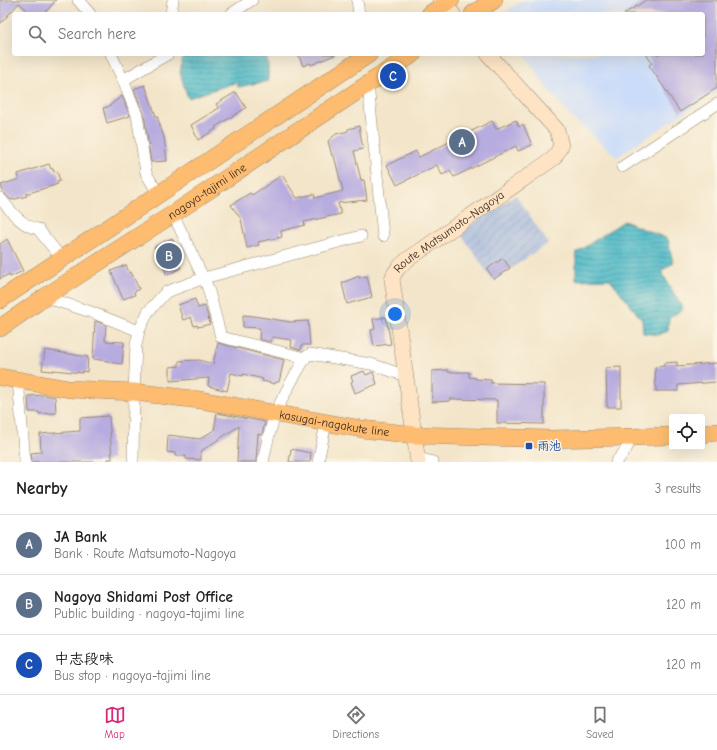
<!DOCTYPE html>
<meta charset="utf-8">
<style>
body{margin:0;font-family:"Comic Neue","Klee One",sans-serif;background:#f6f6f6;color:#202124}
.controls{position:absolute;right:12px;bottom:12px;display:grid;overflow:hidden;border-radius:4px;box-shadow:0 4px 16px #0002}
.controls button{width:36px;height:36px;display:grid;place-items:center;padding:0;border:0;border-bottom:1px solid #e0e0e0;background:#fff;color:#202124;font:20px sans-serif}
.you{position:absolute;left:395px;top:314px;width:14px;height:14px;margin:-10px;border:3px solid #fff;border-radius:50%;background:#1a73e8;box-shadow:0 0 0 6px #1a73e833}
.badge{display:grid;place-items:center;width:26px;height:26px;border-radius:50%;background:#db2777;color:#fff;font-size:13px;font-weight:700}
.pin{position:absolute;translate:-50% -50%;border:2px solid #fff;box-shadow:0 1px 4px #0006}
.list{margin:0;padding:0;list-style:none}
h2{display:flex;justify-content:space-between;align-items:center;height:52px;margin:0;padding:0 16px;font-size:17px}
h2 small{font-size:13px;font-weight:400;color:#757577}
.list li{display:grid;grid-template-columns:26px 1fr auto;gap:12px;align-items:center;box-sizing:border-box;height:60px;padding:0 16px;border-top:1px solid #e0e0e0}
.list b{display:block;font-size:15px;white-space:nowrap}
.list p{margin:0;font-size:13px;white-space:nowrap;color:#757577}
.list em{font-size:13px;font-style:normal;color:#757577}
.icon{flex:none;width:22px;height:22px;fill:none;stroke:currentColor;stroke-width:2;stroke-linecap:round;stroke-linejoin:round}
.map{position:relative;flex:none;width:717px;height:462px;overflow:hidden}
.search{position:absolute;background:#fff;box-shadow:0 4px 16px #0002;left:12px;right:12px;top:12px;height:44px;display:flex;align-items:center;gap:10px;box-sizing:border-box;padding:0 14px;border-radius:4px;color:#757577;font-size:15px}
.sheet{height:232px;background:#fff}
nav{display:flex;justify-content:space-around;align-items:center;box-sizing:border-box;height:56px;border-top:1px solid #e0e0e0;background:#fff;font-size:11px;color:#757577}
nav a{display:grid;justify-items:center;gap:2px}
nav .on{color:#db2777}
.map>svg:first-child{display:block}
</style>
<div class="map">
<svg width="717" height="462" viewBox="0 0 717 462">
<defs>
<pattern id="industrial-furrows" width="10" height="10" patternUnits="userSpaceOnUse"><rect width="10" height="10" fill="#b7c5de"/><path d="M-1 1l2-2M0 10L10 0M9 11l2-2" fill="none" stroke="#9ea9be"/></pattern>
<pattern id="water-rules" width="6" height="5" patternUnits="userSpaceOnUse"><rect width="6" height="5" fill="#4cb9c7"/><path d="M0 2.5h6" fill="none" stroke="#4097a1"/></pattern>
</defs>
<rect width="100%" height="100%" fill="#fcf5e5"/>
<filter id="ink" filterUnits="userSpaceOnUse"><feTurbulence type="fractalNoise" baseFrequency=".025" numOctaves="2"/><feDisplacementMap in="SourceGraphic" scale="8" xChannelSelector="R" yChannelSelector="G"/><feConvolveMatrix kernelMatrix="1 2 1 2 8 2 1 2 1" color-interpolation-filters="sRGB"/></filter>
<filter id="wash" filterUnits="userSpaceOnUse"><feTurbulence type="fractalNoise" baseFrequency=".012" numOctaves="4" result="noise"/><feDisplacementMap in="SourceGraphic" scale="16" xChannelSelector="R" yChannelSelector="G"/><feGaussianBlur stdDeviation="0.9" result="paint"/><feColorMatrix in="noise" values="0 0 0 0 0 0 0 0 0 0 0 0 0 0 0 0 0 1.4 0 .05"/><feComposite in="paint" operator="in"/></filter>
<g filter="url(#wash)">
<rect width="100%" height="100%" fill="#f3e5c9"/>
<path fill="#cadcf9" d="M523,0H717V91L617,157L569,115L549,91L524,54H703V14H502Z"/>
<path fill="url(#industrial-furrows)" d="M516,195L548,243L493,281L460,232Z"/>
<path fill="url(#water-rules)" stroke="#447272" d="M184,54H266L268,65V81L238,87L237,82L188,98L180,73L183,55Z
M624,221L668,239L673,263L661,271L683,309L669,318L668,331L658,335L643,333L642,320L610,279L576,280V253Z"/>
<g id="blocks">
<path fill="#b7acdf" d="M0,0H56L44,14H31L19,3L0,24Z
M646,0H717V88L680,112L649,65L652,63L646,54H703V14H624Z
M298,54H337L311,65L310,63L303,66Z
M145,85L156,116H157L164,138L167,161L151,162L144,114L134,89Z
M236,92L246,108L215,127L216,129L198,140L191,125L219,108L216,104Z
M122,96L130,116L107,123L103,108L108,107Z
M516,120L519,127L523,124L532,145L518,151L516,146L454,177L450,171L442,175L437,165L397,185L387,165L416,151L419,157L492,121L496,129Z
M359,126L363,149L354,151L361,180H364L367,200L338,203L341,214L304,222L305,225L281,231L282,237L258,242L259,245L247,248L241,219L231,205L250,193L252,195L282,175L297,198L314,194L315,198L343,191L334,156H332L328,141L336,134L348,131V129Z
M49,164L51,169H53L54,172L57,171L60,181L57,182L58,184L26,194L27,196L11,200L3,192L1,185L19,179L18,174Z
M172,238L181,257L177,259L181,268L167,275L154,247Z
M7,239L23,271L10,277L9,274L0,279V244Z
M503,258L510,268L494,279L487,269Z
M126,265L129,273L131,272L139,289L134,292L135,295L123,299L111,271Z
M359,276V278L367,276L372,297L347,304L342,283Z
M195,299L198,308L205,306L210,324L198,327L197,325L194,326L191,317L183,320L178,305Z
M243,315L254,316L290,322L308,321L310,345H302L301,350L291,347L292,340L272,337L270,342L259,339L260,328L243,327Z
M386,317L391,344L374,346L371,330L375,329L373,319Z
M95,321L106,325L105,341L124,342L122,364L108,362V361L93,359Z
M218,343L284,360L279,382H276L275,384L262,381L263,379L243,374V376L231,373L227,391L208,386L209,378L170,381V367L179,366V361L199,360L213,364Z
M45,350L88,357L87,372L82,371V373L53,370V371L42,370Z
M677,362V366L717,363V382L678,385V391H656L655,367L664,366V363Z
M621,367V407H607L606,368Z
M448,370V372H469V377L476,378V379L491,380V383L544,384V424L497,423V400L450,399V401L432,402V371Z
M364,371L366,375L373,372L377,384L355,393L351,382L353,381L351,376Z
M44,395L55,397L56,413L39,414V412H29L28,396Z
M217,413L265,422L262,435L258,434L256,462H237L239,426L201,451V460L186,459V456H175V453L167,452L168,435L200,439L214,430Z
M109,416L112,459H108V462H32L31,453L41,452L40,434L80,431V418Z
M291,449L311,453L310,462H289Z"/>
</g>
</g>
<g filter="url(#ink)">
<use href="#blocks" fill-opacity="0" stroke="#978874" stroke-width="1"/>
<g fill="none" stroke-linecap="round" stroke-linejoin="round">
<g stroke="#978874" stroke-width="12">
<path id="minor" d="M78,0L90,14
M357,0L359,14
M171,14L173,0
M231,14L252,0
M111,54L123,80L137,115L146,173L159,195
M123,80L168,54
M368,84L383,236
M622,167L717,104
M0,198C10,210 22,227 38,229L62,259
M173,214L208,288L221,337L305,358L310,354L371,364L406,376
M45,297L91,312L139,331
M18,380L25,462
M418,458L433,462
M133,462L134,392L136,345L139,331L148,312L166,292L204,278L361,236
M263,462C266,446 270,429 276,413C283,394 295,376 305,358
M318,462L326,423
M616,462L625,451L632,438"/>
</g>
<g stroke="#978874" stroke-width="16">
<g id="secondary">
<path d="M440,0L453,14"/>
<path id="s1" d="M418,462L392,279C395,270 400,266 407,260L554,158L561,146L557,130L488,54"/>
</g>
</g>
<g stroke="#978874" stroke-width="18">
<g id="primary">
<path d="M430,14L451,0"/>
<path d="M473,14L494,0"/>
<path d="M0,300L369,54"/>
<path id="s2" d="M0,328L45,297L173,214L413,54"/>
<path id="s3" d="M0,377L69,389L134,392L200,400L362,429L415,435L550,439L672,436"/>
<path d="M702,434L717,432"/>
</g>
</g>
<use href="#minor" stroke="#fff" stroke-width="11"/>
<use href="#secondary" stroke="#fee4c5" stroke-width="15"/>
<use href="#primary" stroke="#fdbc6f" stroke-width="17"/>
</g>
</g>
<rect fill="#1a4fb4" stroke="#fcf5e5" stroke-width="1.5" x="525" y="442" width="8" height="8" rx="2"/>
<g text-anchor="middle" stroke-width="3" stroke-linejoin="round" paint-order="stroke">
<g font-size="12" fill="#3b2a1e" stroke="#fcf5e5">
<text dy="4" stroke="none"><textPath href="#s2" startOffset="248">nagoya-tajimi line</textPath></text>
<text dy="4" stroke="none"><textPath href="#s1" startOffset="260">Route Matsumoto-Nagoya</textPath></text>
<text dy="4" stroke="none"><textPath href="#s3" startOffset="338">kasugai-nagakute line</textPath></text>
</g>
<g font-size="12" font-weight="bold" fill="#164399" stroke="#fcf5e5" text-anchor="start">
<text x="537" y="450">雨池</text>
</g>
</g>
</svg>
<div class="controls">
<button><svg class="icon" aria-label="locate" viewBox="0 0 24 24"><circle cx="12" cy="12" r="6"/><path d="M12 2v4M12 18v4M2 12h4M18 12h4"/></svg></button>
</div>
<div class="you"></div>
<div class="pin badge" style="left:462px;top:142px;background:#5c6f8a">A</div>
<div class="pin badge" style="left:169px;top:256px;background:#5c6f8a">B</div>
<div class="pin badge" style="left:393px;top:76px;background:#1a4fb4">C</div>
<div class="search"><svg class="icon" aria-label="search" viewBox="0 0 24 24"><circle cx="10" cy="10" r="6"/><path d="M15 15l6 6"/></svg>Search here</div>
</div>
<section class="sheet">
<h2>Nearby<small>3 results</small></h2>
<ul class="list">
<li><span class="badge" style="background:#5c6f8a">A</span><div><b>JA Bank</b><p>Bank · Route Matsumoto-Nagoya</p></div><em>100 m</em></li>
<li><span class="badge" style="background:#5c6f8a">B</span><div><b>Nagoya Shidami Post Office</b><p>Public building · nagoya-tajimi line</p></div><em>120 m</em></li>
<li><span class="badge" style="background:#1a4fb4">C</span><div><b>中志段味</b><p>Bus stop · nagoya-tajimi line</p></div><em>120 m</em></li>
</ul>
</section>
<nav>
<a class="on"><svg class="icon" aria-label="map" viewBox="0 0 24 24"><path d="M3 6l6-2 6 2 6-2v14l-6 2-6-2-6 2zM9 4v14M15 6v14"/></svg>Map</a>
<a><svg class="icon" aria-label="directions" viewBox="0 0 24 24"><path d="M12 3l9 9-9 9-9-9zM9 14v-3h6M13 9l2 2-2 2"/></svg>Directions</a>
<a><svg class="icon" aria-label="saved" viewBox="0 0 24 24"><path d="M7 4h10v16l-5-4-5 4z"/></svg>Saved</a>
</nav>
